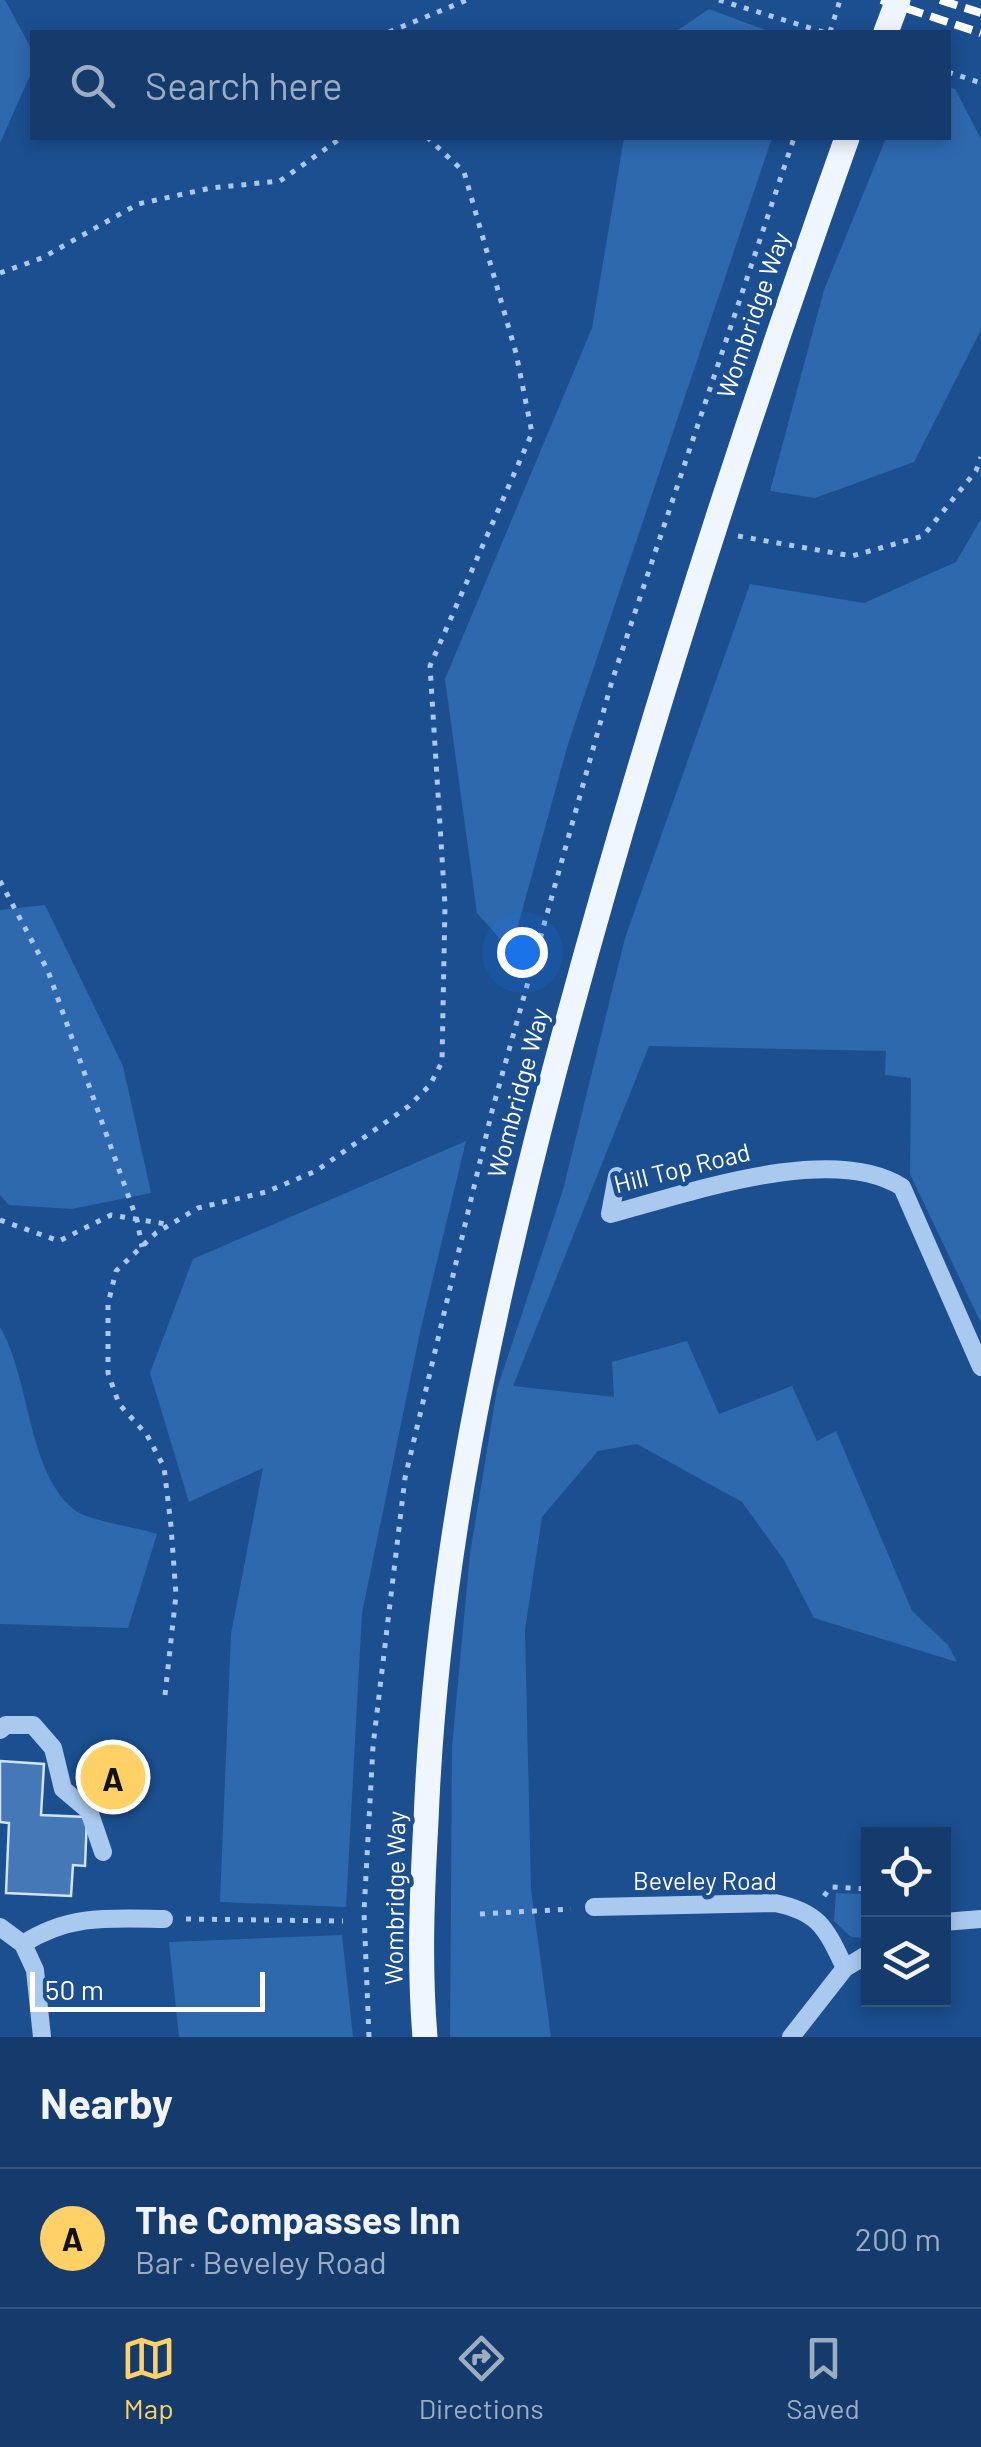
<!DOCTYPE html>
<meta charset="utf-8">
<style>
body{margin:0;font-family:Barlow,sans-serif;background:#1d4271;color:#f1f3f6}
.controls{position:absolute;right:30px;bottom:30px;display:grid;overflow:hidden;border-radius:0px;box-shadow:0 5px 15px #0003}
.controls button{width:90px;height:90px;display:grid;place-items:center;padding:0;border:0;border-bottom:2px solid #33557e;background:#143b6b;color:#f1f3f6;font:50px sans-serif}
.scale{position:absolute;left:30px;bottom:25px;width:235px;box-sizing:border-box;padding-left:10px;border:5px solid #fff;border-top:0;font-size:28px;line-height:35px;white-space:nowrap;color:#fff;-webkit-text-stroke:8px #1b4f8f;paint-order:stroke}
.you{position:absolute;left:522px;top:952px;width:35px;height:35px;margin:-25px;border:8px solid #fff;border-radius:50%;background:#1a73e8;box-shadow:0 0 0 15px #1a73e833}
.badge{display:grid;place-items:center;width:65px;height:65px;border-radius:50%;background:#ffd166;color:#111;font-size:32px;font-weight:700}
.pin{position:absolute;translate:-50% -50%;border:5px solid #fff;box-shadow:0 2px 10px #0006}
.list{margin:0;padding:0;list-style:none}
h2{display:flex;justify-content:space-between;align-items:center;height:130px;margin:0;padding:0 40px;font-size:42px}
h2 small{font-size:32px;font-weight:400;color:#9dadc1}
.list li{display:grid;grid-template-columns:65px 1fr auto;gap:30px;align-items:center;box-sizing:border-box;height:140px;padding:0 40px;border-top:2px solid #33557e}
.list b{display:block;font-size:38px;white-space:nowrap}
.list p{margin:0;font-size:32px;white-space:nowrap;color:#9dadc1}
.list em{font-size:32px;font-style:normal;color:#9dadc1}
.icon{flex:none;width:55px;height:55px;fill:none;stroke:currentColor;stroke-width:2;stroke-linecap:round;stroke-linejoin:round}
.map{position:relative;flex:none;width:981px;height:2037px;overflow:hidden}
.search{position:absolute;background:#143b6b;box-shadow:0 5px 15px #0003;left:30px;right:30px;top:30px;height:110px;display:flex;align-items:center;gap:25px;box-sizing:border-box;padding:0 35px;border-radius:0px;color:#9dadc1;font-size:38px}
.sheet{height:270px;background:#143b6b}
nav{display:flex;justify-content:space-around;align-items:center;box-sizing:border-box;height:140px;border-top:2px solid #33557e;background:#143b6b;font-size:28px;color:#9dadc1}
nav a{display:grid;justify-items:center;gap:5px}
nav .on{color:#ffd166}
.map>svg:first-child{display:block}
</style>
<div class="map">
<svg width="981" height="2037" viewBox="0 0 981 2037">
<rect width="100%" height="100%" fill="#1b4f8f"/>
<path fill="#2e69ad" d="M0,0H5L32,50V71L0,143Z
M709,9L771,32H675Z
M949,87L955,89L981,139V330L914,462L815,498L770,491L824,290L886,138H948Z
M624,138H772L568,744L511,951L477,913L445,679L592,328Z
M981,519V1323L910,1174L911,1078L885,1075L886,1051L649,1046L513,1386L614,1397L612,1362L687,1341L719,1414L792,1386L817,1441L836,1431L912,1611L948,1645L957,1662L814,1618L784,1560L742,1502L637,1444L598,1451L542,1517L525,1630L531,1889L551,2037H450L452,1747L470,1554L497,1389L563,1190L625,938L750,584L864,603L956,562Z
M45,905L123,1066L151,1193L72,1209L9,1205L0,1195V910Z
M466,1141L420,1332L362,1613L346,1907L220,1902L231,1634L263,1468L189,1502L150,1373L193,1259Z
M0,1327C31,1380 27,1474 76,1511C88,1520 139,1528 157,1534L128,1628L0,1624Z
M836,1893L868,1894V1938L851,1937L834,1921Z
M342,1935L353,2037H179L169,1942Z"/>
<path fill="#4478b7" stroke="#cfe3fa" stroke-width="2.5" d="M0,1761L44,1764L41,1815L87,1817L85,1866L73,1865L71,1896L6,1893L9,1823L0,1822Z"/>
<g fill="none" stroke-linecap="round" stroke-linejoin="round">
<path stroke="#a9c9ee" stroke-width="5" stroke-dasharray="5 8" stroke-linecap="butt" d="M719,0L823,32
M389,32L467,0
M830,32L840,0
M948,72L981,83
M0,273L42,258L138,204L211,188L280,181L341,138
M738,536L852,556L923,536L976,471L981,457
M0,881L48,971L137,1220L142,1247
M0,1220L59,1241L111,1215L166,1224
M165,1695L176,1595L171,1526L164,1467L147,1435L119,1404L108,1373V1304L116,1271L156,1233L198,1208L266,1192L316,1171L409,1106L430,1085L442,1062L445,905L430,666L532,433L516,353L464,172L428,138
M824,1896L831,1887L868,1889
M480,1914L571,1909
M186,1919L343,1921
M369,2037L364,1912L373,1746L405,1478L492,1111L612,681L794,138"/>
<path stroke="#a9c9ee" stroke-width="18" d="M617,1176L610,1214C686,1194 831,1142 902,1187L981,1367
M0,1730L6,1725H33L53,1748L63,1789L89,1811L103,1852
M594,1907L775,1903C820,1912 826,1929 845,1968
M944,1922L981,1919
M0,1927L23,1944C69,1914 111,1918 164,1919
M23,1944L35,1970L42,2037
M791,2037L845,1968L868,1954"/>
<path stroke="#f0f6ff" stroke-width="25" d="M425,2037C419,1965 422,1893 426,1821C436,1566 489,1321 553,1076C637,758 737,447 847,138"/>
<path stroke="#fff" stroke-width="8" stroke-dasharray="18 8" stroke-linecap="butt" d="M881,0L981,33
M940,0L981,13"/>
<path stroke="#f0f6ff" stroke-width="25" d="M886,32L898,0"/>
</g>
<g text-anchor="middle" stroke-width="9" stroke-linejoin="round" paint-order="stroke">
<g font-size="25" fill="#fff" stroke="#1b4f8f">
<text transform="translate(753 315) rotate(-71)" y="9">Wombridge Way</text>
<text transform="translate(518 1093) rotate(-75)" y="9">Wombridge Way</text>
<text transform="translate(682 1168) rotate(-14)" y="9">Hill Top Road</text>
<text x="705" y="1890">Beveley Road</text>
<text transform="translate(395 1898) rotate(-89)" y="9">Wombridge Way</text>
</g>
</g>
</svg>
<div class="controls">
<button><svg class="icon" aria-label="locate" viewBox="0 0 24 24"><circle cx="12" cy="12" r="6"/><path d="M12 2v4M12 18v4M2 12h4M18 12h4"/></svg></button>
<button><svg class="icon" aria-label="layers" viewBox="0 0 24 24"><path d="M12 4l9 5-9 5-9-5zM3 14l9 5 9-5"/></svg></button>
</div>
<div class="scale">50 m</div>
<div class="you"></div>
<div class="pin badge" style="left:113px;top:1777px">A</div>
<div class="search"><svg class="icon" aria-label="search" viewBox="0 0 24 24"><circle cx="10" cy="10" r="6"/><path d="M15 15l6 6"/></svg>Search here</div>
</div>
<section class="sheet">
<h2>Nearby<small></small></h2>
<ul class="list">
<li><span class="badge">A</span><div><b>The Compasses Inn</b><p>Bar · Beveley Road</p></div><em>200 m</em></li>
</ul>
</section>
<nav>
<a class="on"><svg class="icon" aria-label="map" viewBox="0 0 24 24"><path d="M3 6l6-2 6 2 6-2v14l-6 2-6-2-6 2zM9 4v14M15 6v14"/></svg>Map</a>
<a><svg class="icon" aria-label="directions" viewBox="0 0 24 24"><path d="M12 3l9 9-9 9-9-9zM9 14v-3h6M13 9l2 2-2 2"/></svg>Directions</a>
<a><svg class="icon" aria-label="saved" viewBox="0 0 24 24"><path d="M7 4h10v16l-5-4-5 4z"/></svg>Saved</a>
</nav>
